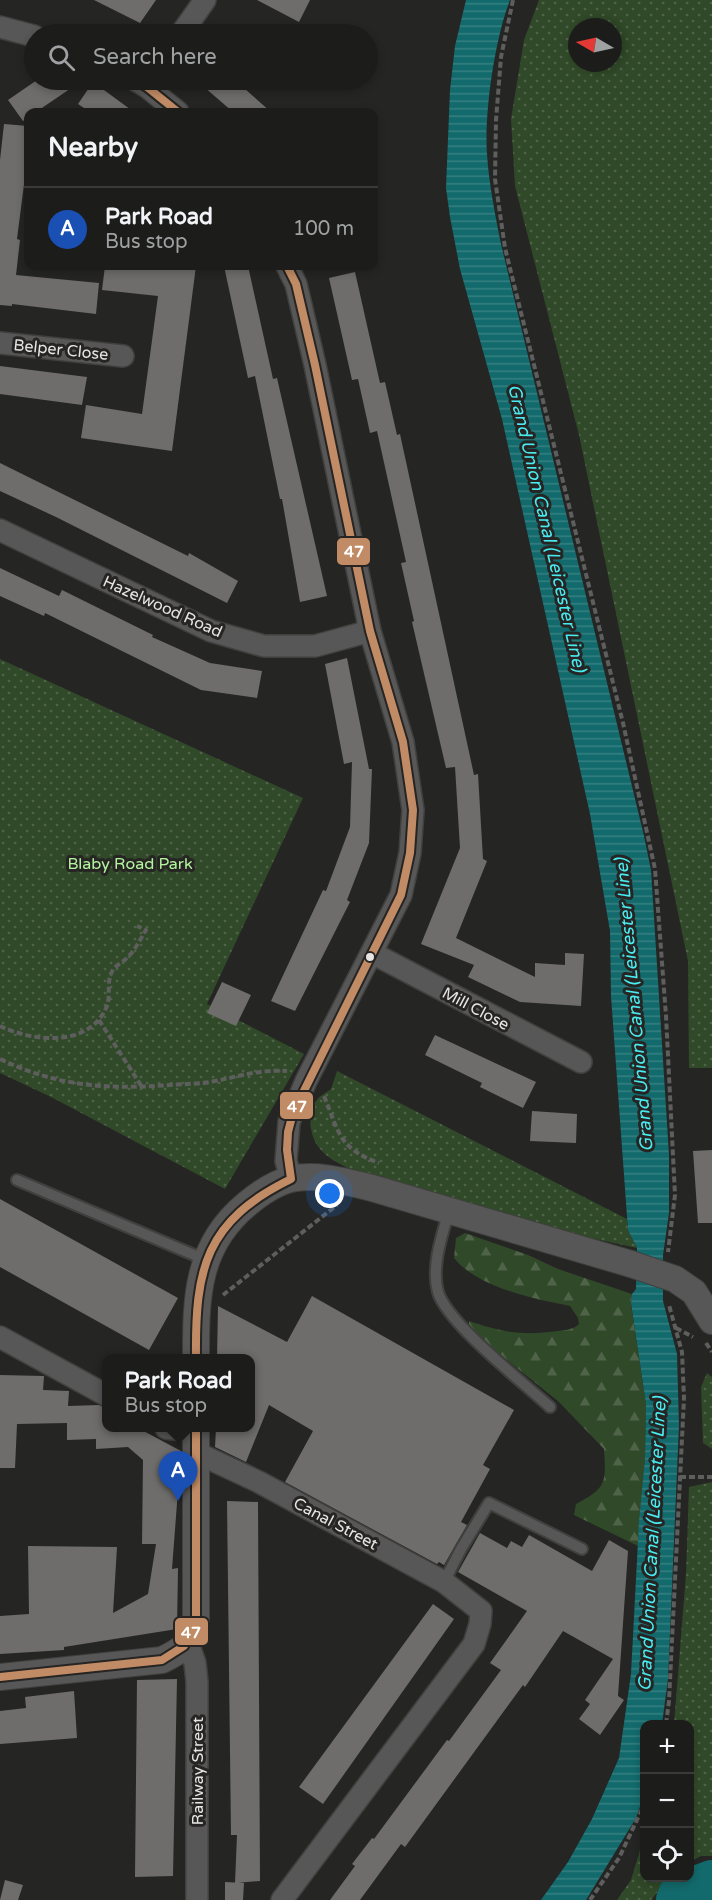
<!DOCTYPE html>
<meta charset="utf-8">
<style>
body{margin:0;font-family:"Varela Round",sans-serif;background:#292928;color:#f1f3f6}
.controls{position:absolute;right:18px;bottom:18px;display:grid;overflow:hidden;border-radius:12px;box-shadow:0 3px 9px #0003}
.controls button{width:54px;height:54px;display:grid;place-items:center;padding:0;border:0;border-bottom:2px solid #3a3a3a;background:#1c1c1b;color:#f1f3f6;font:30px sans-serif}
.compass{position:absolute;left:568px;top:18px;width:54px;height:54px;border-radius:50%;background:#1c1c1b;box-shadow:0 3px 9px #0003;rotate:279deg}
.you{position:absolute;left:330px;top:1194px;width:21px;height:21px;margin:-15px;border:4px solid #fff;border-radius:50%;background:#1a73e8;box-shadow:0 0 0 9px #1a73e833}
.badge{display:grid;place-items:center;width:39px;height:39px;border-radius:50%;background:#0b8043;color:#fff;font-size:20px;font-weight:700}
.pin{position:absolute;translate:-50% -50px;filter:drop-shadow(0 2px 3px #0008)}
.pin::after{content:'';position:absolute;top:32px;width:21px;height:18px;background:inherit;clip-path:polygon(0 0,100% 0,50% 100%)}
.popup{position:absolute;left:102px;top:1354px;width:153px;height:78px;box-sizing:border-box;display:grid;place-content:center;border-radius:12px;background:#1c1c1b;filter:drop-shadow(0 2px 4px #0005);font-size:20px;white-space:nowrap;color:#a0a1a3}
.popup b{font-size:22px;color:#f1f3f6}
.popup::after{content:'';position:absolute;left:50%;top:100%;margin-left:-12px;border:12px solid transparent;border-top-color:#1c1c1b}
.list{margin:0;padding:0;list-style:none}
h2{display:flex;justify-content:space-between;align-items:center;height:78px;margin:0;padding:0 24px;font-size:26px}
h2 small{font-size:20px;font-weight:400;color:#a0a1a3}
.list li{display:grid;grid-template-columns:39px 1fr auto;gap:18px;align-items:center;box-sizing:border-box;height:84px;padding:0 24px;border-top:2px solid #3a3a3a}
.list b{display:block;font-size:22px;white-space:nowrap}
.list p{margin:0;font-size:20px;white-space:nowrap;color:#a0a1a3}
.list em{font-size:20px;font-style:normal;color:#a0a1a3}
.icon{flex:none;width:33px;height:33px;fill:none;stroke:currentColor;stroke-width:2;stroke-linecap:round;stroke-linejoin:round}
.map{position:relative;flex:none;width:712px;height:1900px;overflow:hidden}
.search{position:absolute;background:#1c1c1b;box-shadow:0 3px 9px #0003;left:24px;top:24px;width:354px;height:66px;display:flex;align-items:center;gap:15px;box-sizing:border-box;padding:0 21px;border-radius:33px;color:#a0a1a3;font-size:22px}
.panel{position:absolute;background:#1c1c1b;box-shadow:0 3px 9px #0003;left:24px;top:108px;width:354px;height:162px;border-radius:12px}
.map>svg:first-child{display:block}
</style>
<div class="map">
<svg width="712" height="1900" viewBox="0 0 712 1900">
<defs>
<pattern id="green-dots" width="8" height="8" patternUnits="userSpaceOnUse" patternTransform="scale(1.5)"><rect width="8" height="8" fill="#304928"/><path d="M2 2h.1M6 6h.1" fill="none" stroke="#4e6347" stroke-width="1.8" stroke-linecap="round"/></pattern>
<pattern id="forest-firs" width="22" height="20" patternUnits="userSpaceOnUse" patternTransform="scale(1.5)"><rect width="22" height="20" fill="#304928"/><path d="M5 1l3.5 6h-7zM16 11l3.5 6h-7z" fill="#4e6347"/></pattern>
<pattern id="water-rules" width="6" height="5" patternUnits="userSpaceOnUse" patternTransform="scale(1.5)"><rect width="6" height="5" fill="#136a6c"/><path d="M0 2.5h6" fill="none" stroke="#357f81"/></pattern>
</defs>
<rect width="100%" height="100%" fill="#252524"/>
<path fill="url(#green-dots)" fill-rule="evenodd" d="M539,0H712V1068H689L688,961L579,435L515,186L511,119L524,40ZM577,27H613V63H577Z
M0,659L303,798L207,1004L304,1054L225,1189L51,1097L0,1073Z
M337,1071L627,1219L628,1230L637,1248L530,1225L349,1169C339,1163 329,1159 321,1150C310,1139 306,1114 316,1101C319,1096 326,1093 331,1089Z
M707,1373L712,1377V1449L703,1443L701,1387Z
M712,1482V1856H701L690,1862V1724H674L686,1574L689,1487Z
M644,1837V1878H669L651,1900H617L631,1880Z"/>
<path fill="url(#forest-firs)" d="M465,1233L528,1255L558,1269L632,1294L631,1304L646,1404L645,1458L638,1546L574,1515L576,1504C607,1488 606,1482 604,1449L559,1402L469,1329V1321C501,1332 523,1336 557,1331C565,1330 573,1330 579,1324L578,1318L570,1306C534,1299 477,1287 454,1258L456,1238Z"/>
<path fill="url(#water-rules)" d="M466,0H510C495,38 484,113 487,154C489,184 495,214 501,244L644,836L651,870L669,1155V1213L663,1255V1301L677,1354L679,1425L668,1679L662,1724H644V1795L636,1818L586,1900H541L568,1862L592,1819L619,1758L631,1674L639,1522L645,1458L646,1404L631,1303L632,1294L636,1289L637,1248L628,1230L611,996L610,931L590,814L502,419L460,269L450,217L446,188L450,90L455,46Z"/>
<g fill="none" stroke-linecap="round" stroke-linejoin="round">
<path stroke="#136a6c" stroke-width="42" d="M677,1900L680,1893L712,1881"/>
</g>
<path fill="#6e6d6c" d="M94,0H156L140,23Z
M257,0H310L299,22Z
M37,80H83L36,112H28V117L23,121L8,100Z
M196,80H235L271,112H233Z
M93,82L134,112H90L78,104Z
M4,124L28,126V153L17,239L20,240L16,275L99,283L96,314L12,304V306L0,305V160Z
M105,266H196L172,451L81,438L86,405L142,414L158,296L102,290Z
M224,266H248L273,379L277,378L327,596L300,602L282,499H280L255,376L248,378Z
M355,272L380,383L385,382L397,435L400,434L474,775L478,774L483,859L487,861L456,938L535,977V963L565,965V953L584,954L581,1006L520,1002L468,977L474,965L421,944L460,848L455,767L446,768L412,622L414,621L401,563L406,562L377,431L370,433L358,379L352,380L329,278Z
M0,366L87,377L82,405L0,394Z
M0,463L188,556L189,553L238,581L227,603L56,517L0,491Z
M0,568L59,596L62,590L153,635L152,637L210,663L262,671L257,698L201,690L45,613L44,616L0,596Z
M347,658L369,769H372L369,843L347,900L350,902L295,1011L271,1001L323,890L326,891L350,827L352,762L344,764L325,664Z
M222,982L251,995L236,1026L207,1013Z
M435,1035L536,1082L523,1108L480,1087L482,1083L425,1055Z
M532,1111L577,1114L576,1143L530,1141Z
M712,1150V1223H698L693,1151Z
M0,1199L178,1298L149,1350L0,1267Z
M312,1296L514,1410L483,1465L490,1469L461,1522L467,1525L444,1565L439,1562L437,1564L285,1482L313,1431L269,1405L246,1462L215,1447L216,1428H250V1359H217L218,1306L287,1342Z
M0,1375L44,1376L43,1390L69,1391L68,1406L99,1405L106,1408V1428H138L181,1451L172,1569L178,1568L177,1629L64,1647V1650L0,1654V1616L29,1614L28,1546L117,1547L113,1613L148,1594L156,1544H142L143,1460L128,1447L96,1449V1439L67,1440V1423L17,1424L15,1468H0Z
M227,1501L258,1502L260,1881L235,1883L237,1835H231Z
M480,1533L507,1548L511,1541L522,1547L529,1535L592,1571L609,1540L628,1551L618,1696L624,1700L600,1735L579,1719L590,1704L585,1700L613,1659L563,1631L525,1687L523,1685L405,1847L401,1844L360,1900H330L355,1866L352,1864L372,1838L374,1839L447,1740L449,1741L501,1670L490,1663L527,1611L458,1572Z
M433,1604L454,1619L323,1804L299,1787Z
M177,1679L173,1876L135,1877L137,1680Z
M74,1691L77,1738L0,1744V1711L26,1708L25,1697Z
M5,1880L23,1885L18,1900H0Z
M225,1882L244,1883L243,1900H225Z"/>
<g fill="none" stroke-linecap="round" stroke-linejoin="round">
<g stroke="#40403f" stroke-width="14">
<path id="service" d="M17,1180L206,1260
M449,1211C442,1235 431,1267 438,1292C447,1323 524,1383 550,1407
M444,1582L461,1549L489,1503L582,1549"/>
</g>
<g stroke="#40403f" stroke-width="24">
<path id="minor" d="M0,27L34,36
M181,34L205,0
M135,80L147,87L178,112
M287,266L296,284L315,365L370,631L403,742L413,810L410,853L401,895L306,1081L289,1122L286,1161L291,1179
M0,343L123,356
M0,530L211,631L264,646H315L370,631
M372,953L581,1062
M0,1337L106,1395
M166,1428L196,1432
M197,1453L259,1482L444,1582L481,1611L480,1624L474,1644L282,1900
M188,1643L195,1663L197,1682V1900"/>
</g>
<g stroke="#40403f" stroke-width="28">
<path id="tertiary" d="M675,1279L694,1292L712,1321
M196,1358C196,1298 196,1246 247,1204C259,1194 275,1183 291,1179C317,1173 347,1182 372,1188L631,1264
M0,1677L162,1660C185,1649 187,1646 196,1623V1428"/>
</g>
<path stroke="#5e5e5e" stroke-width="4" stroke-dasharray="6 3" stroke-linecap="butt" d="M513,0L501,57L496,120L495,179L505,248L623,723L655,869L666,1016L675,1195L668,1252
M99,1020L142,1087
M0,1026C33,1042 90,1048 107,1006C111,995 106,979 113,970C116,965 123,962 127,958C135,950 140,940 146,930L137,926
M0,1059C56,1086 108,1090 169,1085C183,1084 197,1084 210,1082C238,1077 258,1069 287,1071
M324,1096C339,1132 338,1148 379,1163
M223,1295L337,1205
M676,1328L693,1337
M706,1343L712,1352
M680,1477H712
M666,1724L669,1701L684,1398L682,1352L669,1305
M590,1900L619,1858L644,1805"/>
<use href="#service" stroke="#585757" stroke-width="10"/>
<use href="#minor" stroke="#585757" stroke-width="21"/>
<use href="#tertiary" stroke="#585757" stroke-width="26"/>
<g stroke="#40403f" stroke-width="28" stroke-linecap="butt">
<path id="tertiary-bridge" d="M631,1264L675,1279"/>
</g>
<use href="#tertiary-bridge" stroke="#585757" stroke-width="26"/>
<g stroke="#262523" stroke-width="12">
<path id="bus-1" d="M135,80L147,87L178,112
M196,1358C195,1269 205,1221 291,1179L287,1150L288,1132L293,1113L401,895L410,853L413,810L403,742L370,631L315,365L296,284L287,266
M0,1677L162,1660L184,1646L196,1623V1428"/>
</g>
<use href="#bus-1" stroke="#c18c65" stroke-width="8"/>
</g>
<circle fill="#e6e5e4" stroke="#262523" stroke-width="2" cx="370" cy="957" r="5"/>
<g text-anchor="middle" stroke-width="6" stroke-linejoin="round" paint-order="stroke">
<g font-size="16" fill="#e6e5e4" stroke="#262523">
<text transform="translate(61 349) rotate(6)" y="6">Belper Close</text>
<text transform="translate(163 606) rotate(24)" y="6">Hazelwood Road</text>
<text transform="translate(476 1008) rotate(28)" y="6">Mill Close</text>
<text transform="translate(336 1523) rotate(28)" y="6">Canal Street</text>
<text transform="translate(197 1771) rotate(-90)" y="6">Railway Street</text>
</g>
<g font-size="16" fill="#b3f49e" stroke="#262523">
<text x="130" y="869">Blaby Road Park</text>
</g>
<g font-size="18" font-style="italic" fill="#48ecf0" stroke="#262523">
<text transform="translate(547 528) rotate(77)" y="6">Grand Union Canal (Leicester Line)</text>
<text transform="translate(634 1005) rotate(-95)" y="6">Grand Union Canal (Leicester Line)</text>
<text transform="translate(652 1544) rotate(-87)" y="6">Grand Union Canal (Leicester Line)</text>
</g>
</g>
<g stroke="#262523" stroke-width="2">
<rect x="336" y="537" width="35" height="29" rx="6" fill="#c18c65"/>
<rect x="279" y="1091" width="35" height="29" rx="6" fill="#c18c65"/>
<rect x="174" y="1617" width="35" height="29" rx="6" fill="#c18c65"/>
</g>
<g font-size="16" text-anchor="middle" font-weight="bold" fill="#fff">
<text x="354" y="557">47</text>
<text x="297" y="1112">47</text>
<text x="191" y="1638">47</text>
</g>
</svg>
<div class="controls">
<button>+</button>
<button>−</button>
<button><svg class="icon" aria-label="locate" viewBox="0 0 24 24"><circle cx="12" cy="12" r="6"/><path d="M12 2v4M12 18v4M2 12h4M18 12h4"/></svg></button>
</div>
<svg class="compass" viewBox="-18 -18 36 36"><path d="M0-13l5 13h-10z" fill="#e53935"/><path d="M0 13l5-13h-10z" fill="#a0a1a3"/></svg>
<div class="you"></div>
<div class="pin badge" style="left:178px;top:1501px;background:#1a4fb4">A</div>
<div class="popup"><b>Park Road</b>Bus stop</div>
<div class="search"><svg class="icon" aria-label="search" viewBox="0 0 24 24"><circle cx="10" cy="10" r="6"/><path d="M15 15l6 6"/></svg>Search here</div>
<section class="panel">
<h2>Nearby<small></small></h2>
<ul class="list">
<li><span class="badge" style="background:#1a4fb4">A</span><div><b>Park Road</b><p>Bus stop</p></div><em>100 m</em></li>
</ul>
</section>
</div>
